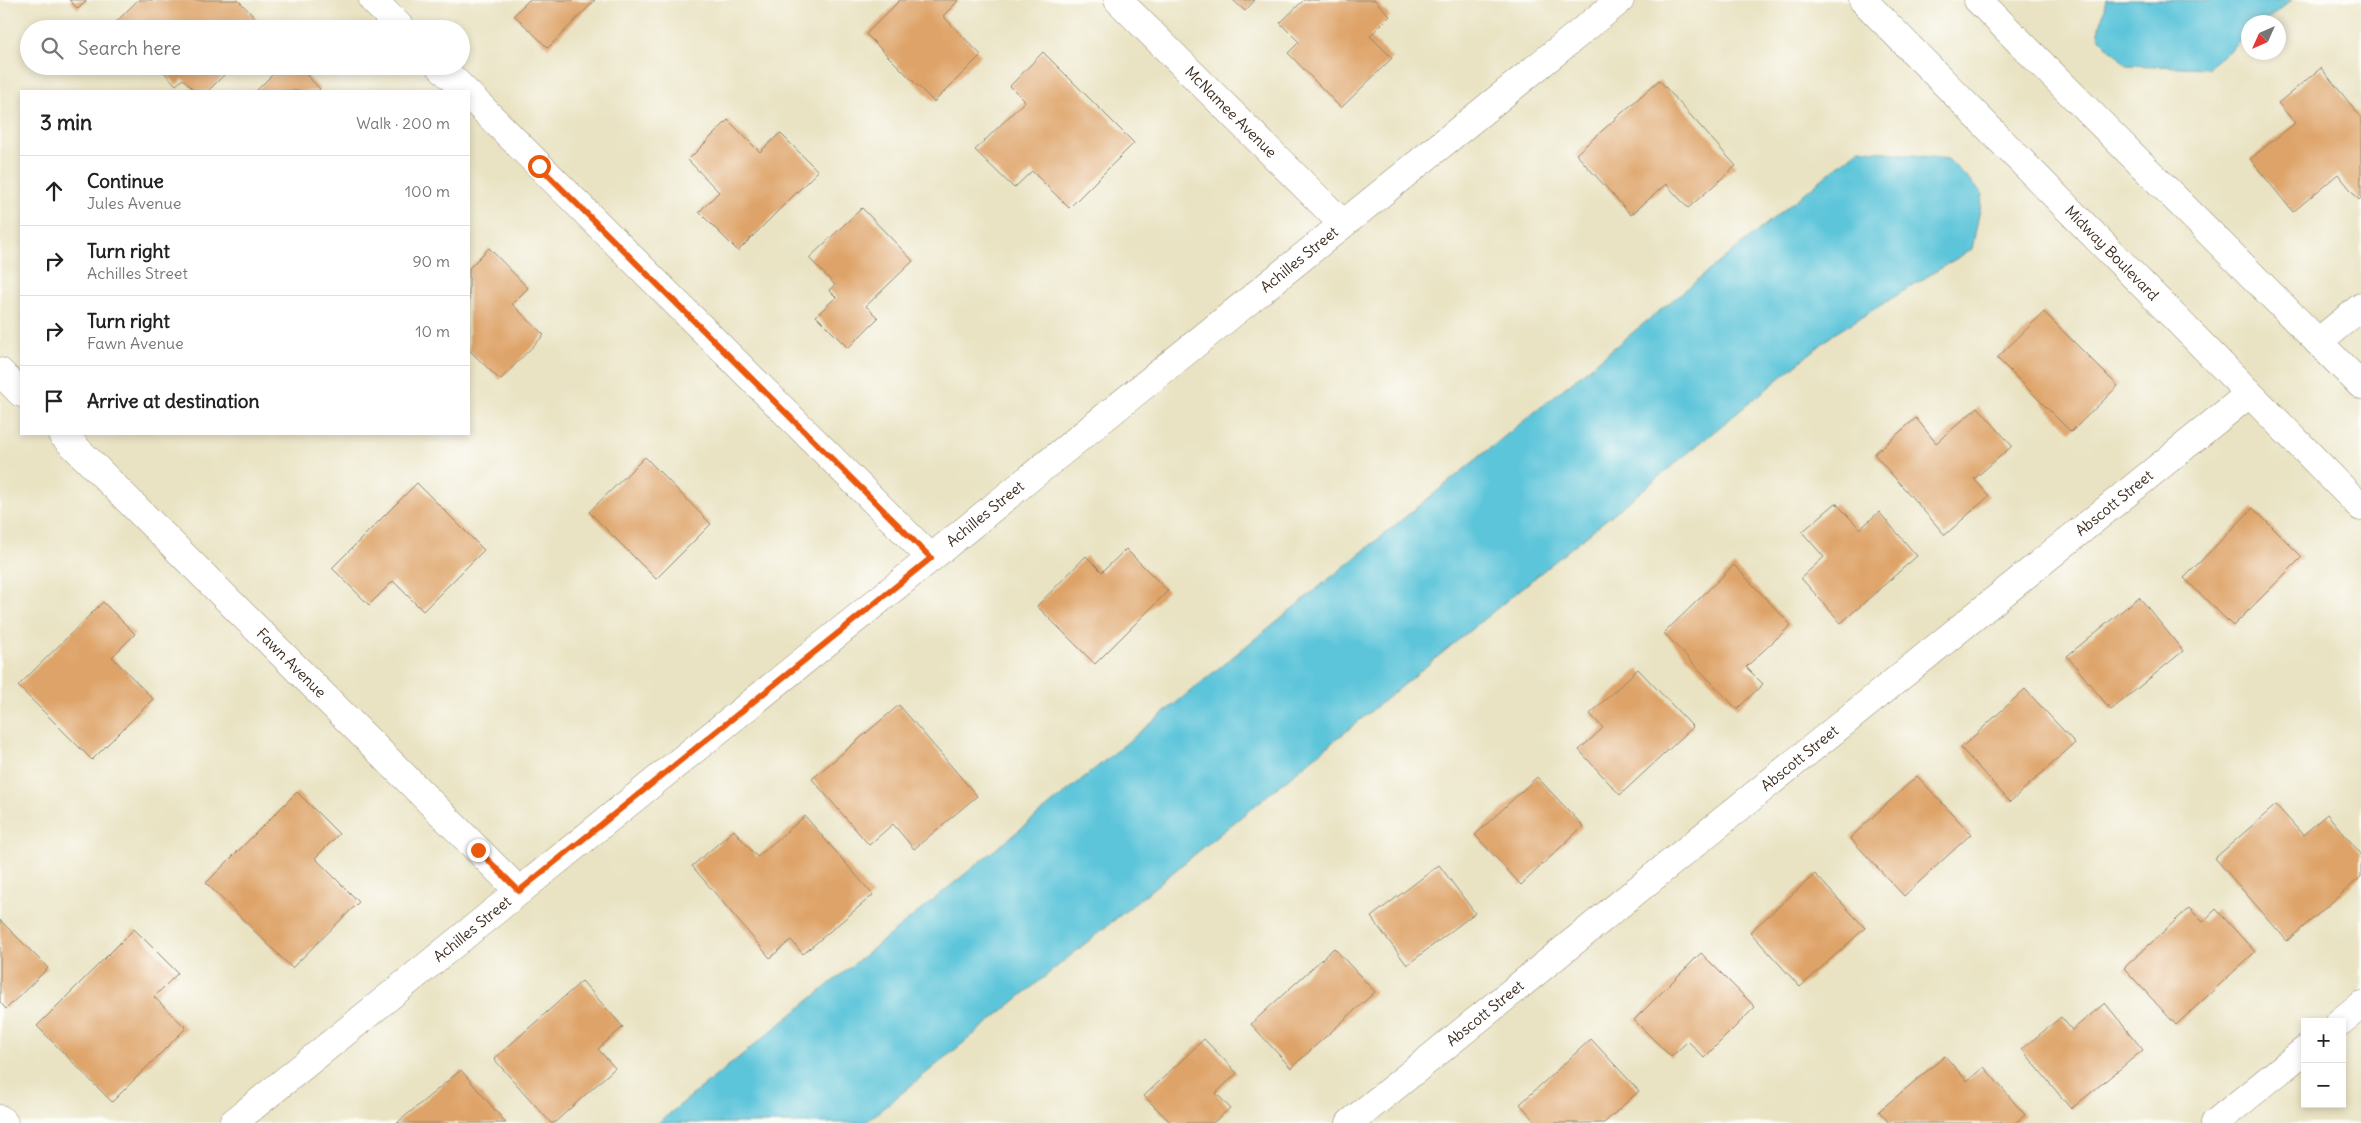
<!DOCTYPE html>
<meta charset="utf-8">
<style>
body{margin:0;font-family:Delius,sans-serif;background:#f2f2f2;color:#222}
.controls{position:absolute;right:15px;bottom:15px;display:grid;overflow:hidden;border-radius:0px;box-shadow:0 2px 8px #0003}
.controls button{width:45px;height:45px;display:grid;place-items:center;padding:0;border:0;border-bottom:1px solid #e0e0e0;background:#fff;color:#222;font:25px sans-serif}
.compass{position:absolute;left:2241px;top:15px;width:45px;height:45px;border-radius:50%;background:#fff;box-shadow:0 2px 8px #0003;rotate:225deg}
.stop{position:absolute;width:15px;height:15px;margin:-11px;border:4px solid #ea580c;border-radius:50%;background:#fff}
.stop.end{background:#ea580c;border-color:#fff;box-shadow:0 1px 5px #0008}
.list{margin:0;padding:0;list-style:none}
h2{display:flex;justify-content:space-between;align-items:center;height:65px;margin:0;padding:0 20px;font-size:21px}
h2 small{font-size:16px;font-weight:400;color:#767676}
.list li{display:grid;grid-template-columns:32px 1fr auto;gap:15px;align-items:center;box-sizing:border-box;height:70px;padding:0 20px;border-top:1px solid #e0e0e0}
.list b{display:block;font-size:19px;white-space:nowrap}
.list p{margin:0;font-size:16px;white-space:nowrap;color:#767676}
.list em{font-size:16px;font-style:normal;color:#767676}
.icon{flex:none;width:28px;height:28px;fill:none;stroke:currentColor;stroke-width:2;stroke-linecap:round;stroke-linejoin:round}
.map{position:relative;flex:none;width:2361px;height:1123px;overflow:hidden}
.search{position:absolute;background:#fff;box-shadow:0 2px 8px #0003;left:20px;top:20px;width:450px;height:55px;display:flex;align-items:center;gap:12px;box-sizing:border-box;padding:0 18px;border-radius:28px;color:#767676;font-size:19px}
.panel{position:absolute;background:#fff;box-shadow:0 2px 8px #0003;left:20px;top:90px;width:450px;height:345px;border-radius:0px}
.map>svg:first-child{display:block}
</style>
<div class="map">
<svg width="2361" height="1123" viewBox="0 0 2361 1123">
<rect width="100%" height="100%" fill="#fdfcf7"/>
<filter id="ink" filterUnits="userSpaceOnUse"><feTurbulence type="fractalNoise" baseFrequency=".02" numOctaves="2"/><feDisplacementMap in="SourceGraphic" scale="10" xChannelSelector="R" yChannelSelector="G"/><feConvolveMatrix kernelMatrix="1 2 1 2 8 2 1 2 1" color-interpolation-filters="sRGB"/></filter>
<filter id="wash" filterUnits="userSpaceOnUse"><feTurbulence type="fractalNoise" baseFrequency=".0096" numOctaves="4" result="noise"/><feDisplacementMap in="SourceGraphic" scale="20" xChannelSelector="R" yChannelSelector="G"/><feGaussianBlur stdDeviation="1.12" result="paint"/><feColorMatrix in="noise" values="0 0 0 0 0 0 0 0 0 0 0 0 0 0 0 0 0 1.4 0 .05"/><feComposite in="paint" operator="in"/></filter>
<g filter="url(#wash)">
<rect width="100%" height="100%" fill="#e9e3c3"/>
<path fill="#5dc5da" stroke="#4c787c" d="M2106,0H2292L2264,22H2248V35L2208,68L2126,65L2098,37Z
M1859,149L1948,159L1983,194L1972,249L1834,334L865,1123H658Z"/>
<g id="blocks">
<path fill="#dea367" d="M69,0H87L78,9Z
M138,0H238L266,29H121L115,23Z
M529,0H595L548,48L514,15Z
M900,0H959L943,16L981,55L934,102L866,34Z
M1233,0H1255L1245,11Z
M1304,0H1375L1390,16L1370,36L1392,58L1341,108L1288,53L1299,42L1280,23Z
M1043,52L1134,143L1069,208L1032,171L1014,188L975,150L1025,101L1010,86Z
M158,66H233L208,91H195L183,79L176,85Z
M281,66H298L320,89L318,91H256Z
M2321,68L2361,117V198L2359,200L2338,174L2293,212L2250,159L2295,123L2278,103Z
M1659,80L1736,166L1688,208L1666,184L1631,215L1576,154Z
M728,120L760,152L780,133L818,171L738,251L699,212L719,192L688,160Z
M862,208L913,261L866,306L878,318L848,348L816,316L836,297L829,290L835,285L809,258Z
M489,248L528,288L512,304L544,335L500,380L469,350V268Z
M2044,312L2118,386L2071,432L1997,358Z
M1978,407L2012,446L1974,479L1989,496L1945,535L1874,454L1916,418L1936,443Z
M645,457L711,524L656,579L589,512Z
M417,483L484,550L423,611L393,581L369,605L332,568Z
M1836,503L1860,529L1879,512L1917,556L1841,623L1801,578L1824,557L1802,532Z
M2253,508L2302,557L2233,626L2184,578Z
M1126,549L1168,591L1095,664L1037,606L1086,556L1102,572Z
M1734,565L1791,625L1746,667L1763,684L1737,709L1664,633Z
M2139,597L2183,651L2111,710L2067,656Z
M103,602L135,634L112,657L153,699L92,760L18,686Z
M1638,669L1693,727L1620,795L1579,750L1603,728L1590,714Z
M2025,689L2075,743L2010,802L1961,748Z
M899,705L977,796L914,849L893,824L869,845L812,779Z
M1917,776L1971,834L1904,896L1850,838Z
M1537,777L1583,826L1521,885L1475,835Z
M297,792L339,834L315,858L359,902L292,968L206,883Z
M2276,805L2303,835L2327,814L2361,854V877L2287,941L2215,858Z
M805,816L873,895L803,954L791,940L770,958L692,866L734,830L757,857Z
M1439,865L1475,913L1407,965L1371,917Z
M1815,874L1865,928L1800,987L1750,932Z
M2189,908L2203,922L2216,909L2255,952L2176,1025L2124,968Z
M0,920L48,968L6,1009L0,1002Z
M134,929L178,973L154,997L186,1028L112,1102L37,1026Z
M1334,948L1375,992L1291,1068L1251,1024Z
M1701,953L1755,1007L1704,1058L1688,1041L1671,1057L1634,1020Z
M582,981L623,1027L598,1049L615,1068L554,1123H551L494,1059Z
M2105,1003L2143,1050L2071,1109L2022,1049L2061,1017L2072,1030Z
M1204,1039L1237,1073L1216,1093L1230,1108L1213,1123H1171L1144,1096Z
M1591,1039L1639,1091L1604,1123H1537L1520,1104Z
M1945,1056L1967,1081L1984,1067L2025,1115L2015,1123H1889L1879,1111Z
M461,1070L506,1123H397Z"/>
</g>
</g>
<g filter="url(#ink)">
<use href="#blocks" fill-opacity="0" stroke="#928670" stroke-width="1"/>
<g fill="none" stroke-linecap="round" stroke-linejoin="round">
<g stroke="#928670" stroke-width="29">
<g id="street">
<path d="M373,0L402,29"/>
<path id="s1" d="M1118,0L1343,224"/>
<path d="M440,66L465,91"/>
<path d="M469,95L931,558"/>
<path d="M2318,342L2361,307"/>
<path d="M0,372L21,393"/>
<path id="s2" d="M62,434L519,891"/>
<path d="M2340,1022L2361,1005"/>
<path d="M0,1119L4,1123"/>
<path id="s3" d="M233,1123L1620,0"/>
<path id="s4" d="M1350,1123L2249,394"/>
<path d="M2215,1123L2305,1050"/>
</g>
</g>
<g stroke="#928670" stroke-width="29">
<g id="secondary">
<path id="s5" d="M1863,0L2361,507"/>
<path d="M1978,0L2361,385"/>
</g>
</g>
<use href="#street" stroke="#fff" stroke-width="28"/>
<use href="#secondary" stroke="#fff" stroke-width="28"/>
</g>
</g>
<g fill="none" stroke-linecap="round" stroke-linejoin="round" filter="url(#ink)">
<path stroke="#ea580c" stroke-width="6" d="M478,850L519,891L931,558L539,166"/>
</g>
<g text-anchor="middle" stroke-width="4.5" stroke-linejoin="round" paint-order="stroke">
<g font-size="15" fill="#3b2a1e" stroke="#fdfcf7">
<text dy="5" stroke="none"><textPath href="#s1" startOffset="159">McNamee Avenue</textPath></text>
<text dy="5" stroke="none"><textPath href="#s5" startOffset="355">Midway Boulevard</textPath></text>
<text dy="5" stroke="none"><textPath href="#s3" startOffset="1372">Achilles Street</textPath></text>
<text dy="5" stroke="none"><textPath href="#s4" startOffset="984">Abscott Street</textPath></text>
<text dy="5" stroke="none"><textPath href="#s3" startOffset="968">Achilles Street</textPath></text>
<text dy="5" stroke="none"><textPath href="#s2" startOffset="324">Fawn Avenue</textPath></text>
<text dy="5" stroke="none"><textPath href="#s4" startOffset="579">Abscott Street</textPath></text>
<text dy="5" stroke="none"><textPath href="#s3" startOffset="308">Achilles Street</textPath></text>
<text dy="5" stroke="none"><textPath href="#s4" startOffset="174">Abscott Street</textPath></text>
</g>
</g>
</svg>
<div class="controls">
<button>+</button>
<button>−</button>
</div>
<svg class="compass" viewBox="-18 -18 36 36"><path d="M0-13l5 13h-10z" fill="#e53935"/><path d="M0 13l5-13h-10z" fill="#767676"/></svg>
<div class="stop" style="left:539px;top:166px"></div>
<div class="stop end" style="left:478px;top:850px"></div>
<div class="search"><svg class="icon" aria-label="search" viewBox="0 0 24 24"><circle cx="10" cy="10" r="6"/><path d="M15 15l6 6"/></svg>Search here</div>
<section class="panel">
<h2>3 min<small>Walk · 200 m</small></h2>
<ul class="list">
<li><svg class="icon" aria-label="ahead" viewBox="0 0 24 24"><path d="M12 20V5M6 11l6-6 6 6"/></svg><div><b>Continue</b><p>Jules Avenue</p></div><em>100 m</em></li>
<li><svg class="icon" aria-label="right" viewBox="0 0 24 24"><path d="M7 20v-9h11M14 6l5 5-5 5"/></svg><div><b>Turn right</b><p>Achilles Street</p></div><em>90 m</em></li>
<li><svg class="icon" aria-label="right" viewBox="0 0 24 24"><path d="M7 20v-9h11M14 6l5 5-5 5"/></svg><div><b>Turn right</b><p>Fawn Avenue</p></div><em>10 m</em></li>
<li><svg class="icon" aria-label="arrive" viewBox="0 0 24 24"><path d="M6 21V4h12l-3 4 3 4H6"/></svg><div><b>Arrive at destination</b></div></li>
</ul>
</section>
</div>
